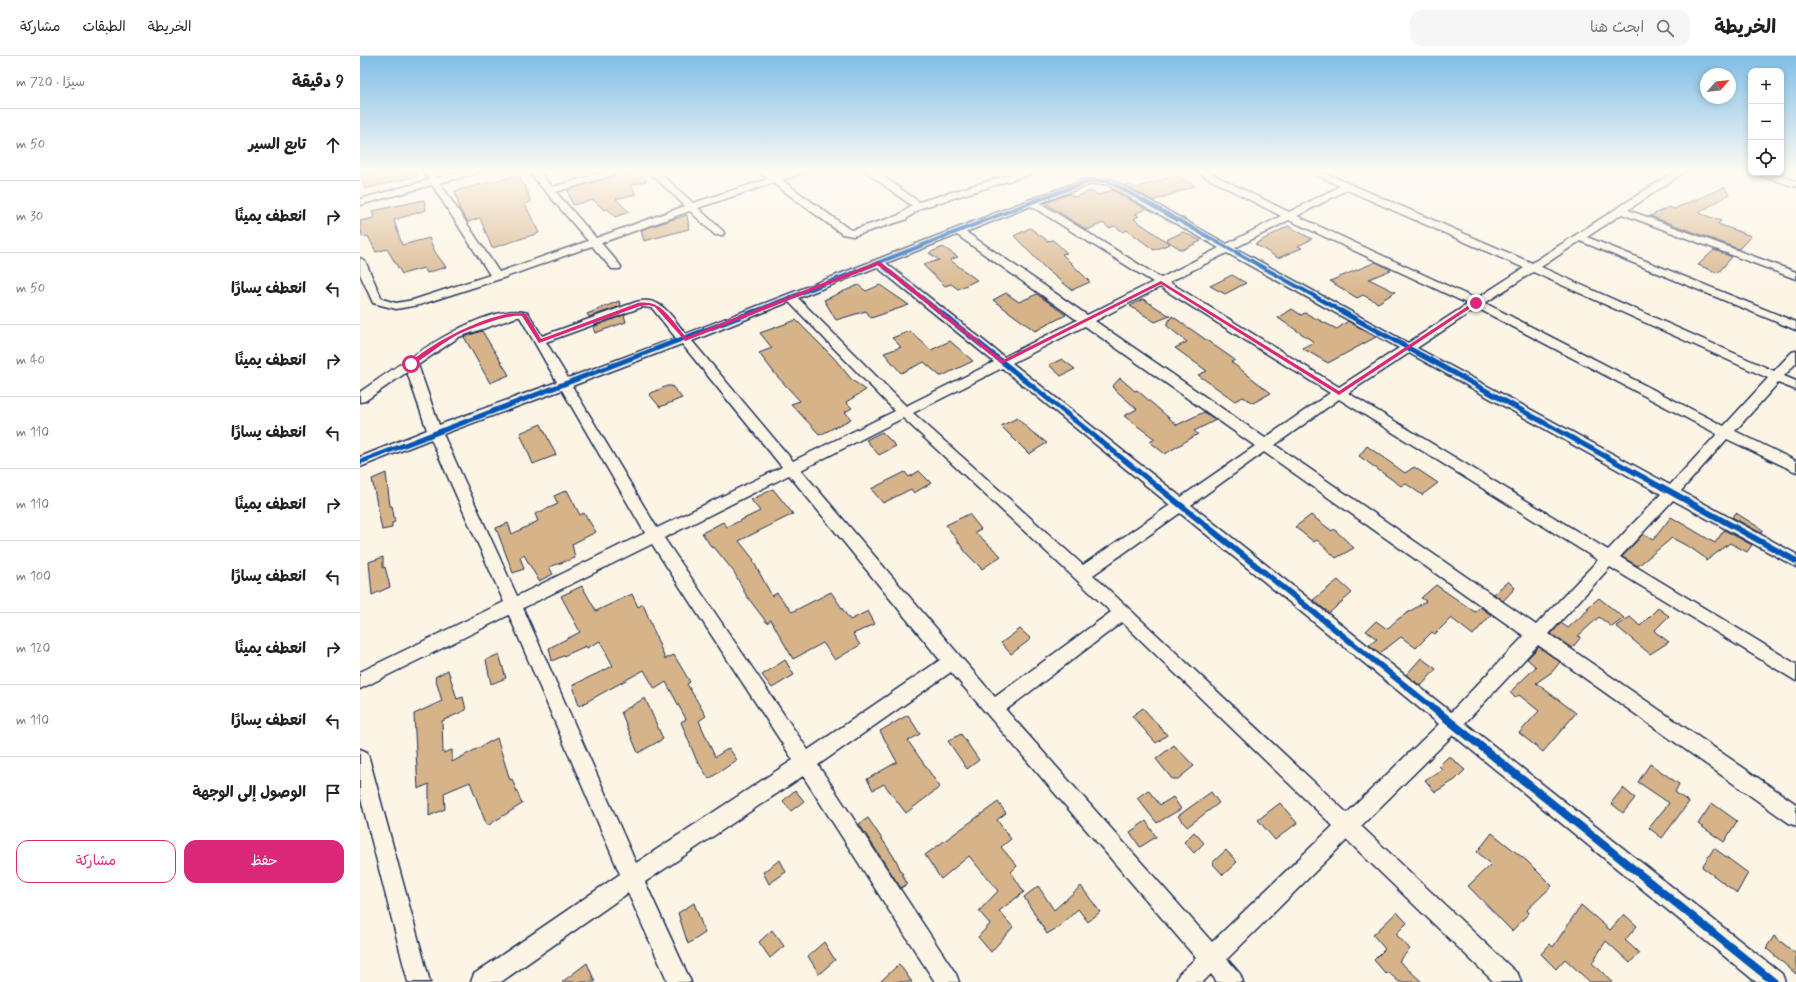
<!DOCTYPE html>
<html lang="ar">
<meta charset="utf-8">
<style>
body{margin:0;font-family:Mynerve,"Playpen Sans Arabic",sans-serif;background:#f6f6f6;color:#202124;direction:rtl}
.controls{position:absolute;right:12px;top:12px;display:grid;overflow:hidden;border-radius:8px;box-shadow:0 2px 6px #0003}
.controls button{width:36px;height:36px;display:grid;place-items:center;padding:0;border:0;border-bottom:1px solid #e0e0e0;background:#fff;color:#202124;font:20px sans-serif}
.compass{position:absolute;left:1340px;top:12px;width:36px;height:36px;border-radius:50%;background:#fff;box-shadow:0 2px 6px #0003;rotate:63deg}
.stop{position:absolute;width:12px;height:12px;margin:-9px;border:3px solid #db2777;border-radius:50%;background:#fff}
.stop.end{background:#db2777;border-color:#fff;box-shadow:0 1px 4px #0008}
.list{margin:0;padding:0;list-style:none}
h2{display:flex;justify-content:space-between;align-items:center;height:52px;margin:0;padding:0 16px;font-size:17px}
h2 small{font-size:13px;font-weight:400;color:#757577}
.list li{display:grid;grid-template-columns:26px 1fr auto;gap:12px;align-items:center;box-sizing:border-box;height:72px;padding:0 16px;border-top:1px solid #e0e0e0}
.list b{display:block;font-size:15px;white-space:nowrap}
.list em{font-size:13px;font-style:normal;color:#757577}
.actions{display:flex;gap:8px;padding:12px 16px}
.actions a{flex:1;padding:9px 0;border:1px solid #db2777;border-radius:12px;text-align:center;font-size:14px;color:#db2777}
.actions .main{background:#db2777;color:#fff}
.icon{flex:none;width:22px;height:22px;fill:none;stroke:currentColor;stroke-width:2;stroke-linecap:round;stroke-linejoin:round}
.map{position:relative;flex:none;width:1436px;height:926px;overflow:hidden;direction:ltr}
header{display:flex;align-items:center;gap:24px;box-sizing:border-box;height:56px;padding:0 20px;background:#fff;border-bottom:1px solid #e0e0e0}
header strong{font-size:19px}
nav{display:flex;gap:22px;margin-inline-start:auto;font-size:14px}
.search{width:280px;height:36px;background:#f6f6f6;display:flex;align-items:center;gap:10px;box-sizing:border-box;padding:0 14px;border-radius:12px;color:#757577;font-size:15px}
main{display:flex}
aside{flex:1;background:#fff}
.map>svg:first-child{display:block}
</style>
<header>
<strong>الخريطة</strong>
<div class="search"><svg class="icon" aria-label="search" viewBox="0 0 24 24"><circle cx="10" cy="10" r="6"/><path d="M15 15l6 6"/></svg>ابحث هنا</div>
<nav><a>الخريطة</a><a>الطبقات</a><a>مشاركة</a></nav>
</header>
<main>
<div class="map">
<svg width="1436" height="926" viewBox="0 0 1436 926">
<rect width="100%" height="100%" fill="#fcf5e5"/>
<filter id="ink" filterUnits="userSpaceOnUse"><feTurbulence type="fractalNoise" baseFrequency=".025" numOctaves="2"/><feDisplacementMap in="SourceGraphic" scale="8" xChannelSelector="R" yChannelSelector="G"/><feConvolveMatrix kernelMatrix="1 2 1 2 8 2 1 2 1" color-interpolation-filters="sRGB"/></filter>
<g filter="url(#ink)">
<path fill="#d6b388" stroke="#1b2f5e" d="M0,115H57V120L5,133Z
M272,115H277L287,125L270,129L276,138L256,143L269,156L255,161L248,153L244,154L233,144L213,149L210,142L208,134Z
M158,119L164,130L165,129L171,146L165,148L179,177L132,192L120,162L108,166L100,154L95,135Z
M817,119L835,130L793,145L765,129L769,128L776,132Z
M1365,131L1369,138L1339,157L1361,165L1358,168L1391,180L1379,193L1290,160L1309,151L1314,153Z
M753,134L786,153L775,158L779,160L774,163L810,188L794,194L767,174L763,176L755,170L749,172L743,167L727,174L685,147L709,138L715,141L731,135L738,139Z
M64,144L66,154L34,164L42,189L69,182L75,196L86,211L67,217L64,212L42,218L27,193L16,196L8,180L2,181L0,165L14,162L12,155Z
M327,159L329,173L284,185L281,174Z
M928,170L952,183L938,190L942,192L918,202L895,188Z
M670,172L688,185L693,184L707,197L702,198L730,226L712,234L687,214L654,180Z
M823,176L841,185L822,194L806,184Z
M583,191L598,201L590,204L617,224L598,233L591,228L585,230L563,209L579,204L569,197Z
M1354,194L1372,201L1358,217L1338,209Z
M1016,206L1031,214L1009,223L1035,236L1018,247L1003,239L997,242L970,225Z
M872,219L886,227L865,238L850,230Z
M498,229L506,235L520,229L549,249L511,262L506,255L476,264L464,244Z
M646,237L659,246L677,238L706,259L675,275L633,244Z
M783,243L810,260L795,266L770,250Z
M259,245L261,250L229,261L227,258Z
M932,253L941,259L945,257L977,273L988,265L1016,281L968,307L942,292L954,286L918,262Z
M264,259L266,266L235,277L233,271Z
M812,260L875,304L871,306L911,337L893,347L883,341L875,345L838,319L847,315L815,292L827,286L806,269Z
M436,264L474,302L492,324L506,334L486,346L492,352L485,356L491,363L460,379L431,348L440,345L416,319L399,297L412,292L400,277Z
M122,275L149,319L130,327L104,281Z
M550,275L571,294L590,285L613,305L582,320H580L564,306L541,317L524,297L541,291L532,282Z
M702,303L715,313L701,320L689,309Z
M760,322L775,335L777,334L817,369L844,356L856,364L834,375L838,378L805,398L790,386L795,383L764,360L777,353L752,331Z
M307,330H312L322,342L300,351L289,338Z
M657,362L672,376L687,387L669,398L641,370Z
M181,368L196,399L173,408L160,377Z
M522,376L536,390L519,399L506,384Z
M1007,390L1045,417L1054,411L1078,427L1062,439L1045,427L1041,430L999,400Z
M559,415L571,427L554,437L551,433L523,447L511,433L545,416L549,421Z
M26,417L30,450H32L35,466L32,467V472L22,474L12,423Z
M413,433L433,458L379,485L394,504L393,505L412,540L417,537L432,556L471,536L490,564L508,555L515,568L493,578L500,589L475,604L463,587L433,603L411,564L407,567L386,539L374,516L354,491L352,492L342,477L363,466L367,471L400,455L391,444Z
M207,434L220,459L224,457L236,476L212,488L215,502L189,511L193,518L179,525L164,499L160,501L164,513L153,517L136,472L148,467L152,478L178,465L175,458L198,448L194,440Z
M1376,457L1403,474L1401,477L1372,461Z
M609,458L621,473L615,476L641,500L622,513L607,498L586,469Z
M951,459L972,475L974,473L994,492L976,502L957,484L954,486L935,471Z
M1311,461L1355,487L1364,474L1392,489L1387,496L1370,487L1346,505L1345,502L1331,492L1312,482L1278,510L1262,501L1283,478L1293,484Z
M23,501V512L25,511L30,531L12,539L9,506Z
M978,524L992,537L969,557L953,544Z
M1148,525L1155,532L1143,545L1134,538Z
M1076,529L1115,556L1120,551L1131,559L1113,579L1091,562L1075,578L1072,576L1056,592L1041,581L1020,597L1009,589L1017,583L1006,575L1016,565L1027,573L1038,563L1066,545L1061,542Z
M222,530L236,555L272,538L278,551L283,548L305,603L314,599L330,626L327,628L346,660L339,665L355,701L369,692L377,704L349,723L336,703L321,666L326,663L306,626L295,633L284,614L219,650L213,629L253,610L240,585L227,592L226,590L192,605L189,592L220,576L201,540Z
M1239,542L1264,562L1252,571L1239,561L1218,580L1221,581L1212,592L1191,578L1201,567L1208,572L1229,553L1227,552Z
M1298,552L1309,560L1294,575L1309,586L1290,598L1256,570L1270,561L1280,570Z
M660,573L671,583L651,598L641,587Z
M1179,591L1200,606L1192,616L1176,627L1216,657L1183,696L1159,677L1179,655L1159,639L1155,642L1150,636L1176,611L1167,603Z
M139,598L146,622L131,628L126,604Z
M1061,602L1076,613L1061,630L1046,619Z
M425,604L434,619L412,632L402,619Z
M88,614L97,643L103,641L106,654L82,665L83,697L92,694V706L137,682L150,724L152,723L162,748L127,770L110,726L84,737L85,753L69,760V728L58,733L54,658L82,645L75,621Z
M285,642L303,683L278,697L261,656Z
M783,652L807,679L796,687L772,660Z
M548,659L560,678L548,685L580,731L546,757L524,728L513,734L507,723L537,706L520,675Z
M601,678L619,704L607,713L588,685Z
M814,689L834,710L818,723H812L796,703Z
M1089,700L1105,714L1095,724L1075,736L1065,724L1082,713L1079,710Z
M1290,708L1319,728L1315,736L1329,746L1302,782L1289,772L1309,747L1278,726Z
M1263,732L1275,742L1263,757L1251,747Z
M435,734L444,745L431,755L423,745Z
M788,734L800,749L813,741L821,753L797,767L777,742Z
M851,736L859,747L827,771L818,760Z
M638,746L646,757L637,764L651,783L641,791L657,810L651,816L664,836L639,855L653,871L631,896L618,881L630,868L619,855L638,835L609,800L581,823L565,799Z
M920,747L937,767L915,784L898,764Z
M1352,747L1377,765L1364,786L1338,768Z
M508,762L536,804L547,828L541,832L499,768Z
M786,765L796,781L780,791L770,776Z
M834,776L844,787L834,797L824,786Z
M1132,777L1167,805L1192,830L1167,854L1169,857L1152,875L1108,830L1131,808L1117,796Z
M1354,792L1388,817L1377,837L1342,811Z
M866,794L877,806L863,819L852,807Z
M420,804L426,816L409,828L403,816Z
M678,830L694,854L721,830L740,856L728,866L718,853L700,870L687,878L664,841Z
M334,847L345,877L328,888L318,857Z
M1221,849L1250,874L1264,858L1277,870L1265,884L1279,897L1270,907L1246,885L1232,907L1253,926H1230L1205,903L1196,913L1181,898L1190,888L1193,891Z
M1037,856L1047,867L1036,878L1050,893L1039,905L1062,926H1039L1028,916L1026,918L1014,904L1025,893L1013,879Z
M412,874L424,890L410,902L399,886Z
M1414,880L1436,898V918L1406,892Z
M464,886L475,904L459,918L448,900Z
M227,907L235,926H202Z
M539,908L552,926H520Z"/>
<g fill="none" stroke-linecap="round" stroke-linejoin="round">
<g stroke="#1b2f5e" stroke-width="3">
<path id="minor" d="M63,115H73L77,122L104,115H119L117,117L80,127L139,216L228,185L168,115H178L192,131L248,115H262L260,117L196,136L236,182L325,150L288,115H298L333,147L408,123L398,115H409L416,120L432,115H446L444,117L422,124L489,173L492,174L537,160L552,150L505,115H516L559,146L662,115H676L674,117L561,152L545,164L493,180L482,178L413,127L338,152L363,175L364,177L363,179H355L330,155L241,187L260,209L261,211L260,213H252L232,190L140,223L59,249L36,253L13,247L0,218V202L5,205L22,243L36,247L53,244L130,219L72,129L0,149V143L69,124Z
M834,115H846L929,156L980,130L948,115H960L1172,207L1315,115H1326L1268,154L1436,216V223L1262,158L1227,181L1436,266V274L1220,185L1181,211L1414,315L1432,296L1436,295V307L1424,320L1436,325V334L1418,327L1375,375L1436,405V416L1367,383L1321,435L1436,498V511L1313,444L1260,501L1436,608V625L1250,511L1189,578L1436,748V770L1429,767L1178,589L1105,667L1422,918L1425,926H1396L1093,679L1001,770L1158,918L1161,926H1134L987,784L867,903L880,918L883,926H857L851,918L843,926H816L819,918L836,902L591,616L458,709L596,918L599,926H575L443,720L285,826L331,926H308L268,837L141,926H111L114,918L260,818L149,559L0,633V616L144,546L71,383L0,411V401L67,374L47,316L5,345L0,346V336C37,311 124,244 168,257L182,280L276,246C302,239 311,261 326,278L669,144L727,123H751L867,188L921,160ZM731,128H746L859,192L801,222L680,147ZM987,134L1164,212L1116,243L937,160ZM671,150L793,226L727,259L606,176ZM929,164L1108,248L1048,287L875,192ZM597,179L717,264L644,301L526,207ZM867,197L1039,292L979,331L809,226ZM517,211L634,306L546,350L438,242ZM1173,216L1408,322L1364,370L1125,247ZM800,231L970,337L905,382L735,265ZM429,246L535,355L433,405L332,285ZM282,251L292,252L316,282L208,322L186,286ZM1117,252L1357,378L1310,429L1057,292ZM157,261H160L197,326L79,369L58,309L99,281ZM725,270L895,390L821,441L652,307ZM322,288L422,411L297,472L212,330ZM1049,297L1301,438L1248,494L988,337ZM642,312L810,449L723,509L553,357ZM202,334L285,477L157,540L83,378ZM979,343L1238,504L1176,569L915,389ZM543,362L751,556L635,641L441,414ZM904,396L1164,580L1091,656L831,449ZM429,419L580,604L448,694L304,482ZM820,457L1079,668L987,757L733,519ZM292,488L433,704L276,807L163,552ZM762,566L973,770L852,886L646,654Z
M1397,117H1411L1436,125V131L1399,119Z
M0,693L7,696L9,702L70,926H48L0,739Z"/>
</g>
<use href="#minor" fill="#fcf5e5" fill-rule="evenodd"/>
<g stroke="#fcf5e5" stroke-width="5.5">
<path id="cycleway-far3" d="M519,207L580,256
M393,256L672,146L730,125H748L983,256"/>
</g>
<g stroke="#fcf5e5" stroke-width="7">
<path id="cycleway-far2" d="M579,255L799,432
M981,255L1303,432
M0,406L395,255"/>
</g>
<g stroke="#fcf5e5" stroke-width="9">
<path id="cycleway-far1" d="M798,431L1073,652
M1302,431L1436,505"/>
</g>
<g stroke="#fcf5e5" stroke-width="10">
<path id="cycleway" d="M1072,651L1414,926"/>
</g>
<use href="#cycleway-far3" stroke="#0057b8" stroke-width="4"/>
<use href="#cycleway-far2" stroke="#0057b8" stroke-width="5"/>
<use href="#cycleway-far1" stroke="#0057b8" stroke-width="6"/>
<use href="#cycleway" stroke="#0057b8" stroke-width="8"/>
</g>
</g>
<linearGradient id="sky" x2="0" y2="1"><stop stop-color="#7fbee6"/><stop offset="0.47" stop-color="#fefaf3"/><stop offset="1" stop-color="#fefaf3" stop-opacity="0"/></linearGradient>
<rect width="1436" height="244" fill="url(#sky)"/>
<path fill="#db2777" d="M519,205L643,304L801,225L979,335L1114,246L1118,247L979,339L801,228L644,307H641L518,209L325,285L295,251L289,249L280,250L179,287L162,260C150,257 109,273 97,279C81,288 67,300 53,309L48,308C69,288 137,251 166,258L181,283L278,247C302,243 311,264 326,281Z"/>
</svg>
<div class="controls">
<button>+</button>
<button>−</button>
<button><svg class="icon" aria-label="locate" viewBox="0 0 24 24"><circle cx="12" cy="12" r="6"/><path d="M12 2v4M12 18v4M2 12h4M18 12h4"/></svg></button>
</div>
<svg class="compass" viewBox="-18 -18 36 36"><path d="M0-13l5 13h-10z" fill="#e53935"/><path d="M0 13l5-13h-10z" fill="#757577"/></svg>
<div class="stop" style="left:51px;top:308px"></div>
<div class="stop end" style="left:1116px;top:247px"></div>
</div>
<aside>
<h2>9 دقيقة<small>سيرًا · 720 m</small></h2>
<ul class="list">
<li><svg class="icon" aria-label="ahead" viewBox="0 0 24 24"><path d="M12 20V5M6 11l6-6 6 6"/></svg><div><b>تابع السير</b></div><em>50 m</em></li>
<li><svg class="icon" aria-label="right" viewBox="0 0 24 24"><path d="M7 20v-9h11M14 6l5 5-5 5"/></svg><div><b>انعطف يمينًا</b></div><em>30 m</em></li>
<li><svg class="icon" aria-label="left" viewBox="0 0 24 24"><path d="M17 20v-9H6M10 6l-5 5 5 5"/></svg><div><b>انعطف يسارًا</b></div><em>50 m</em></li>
<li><svg class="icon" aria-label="right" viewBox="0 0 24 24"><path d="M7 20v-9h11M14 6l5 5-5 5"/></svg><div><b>انعطف يمينًا</b></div><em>40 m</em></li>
<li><svg class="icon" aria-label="left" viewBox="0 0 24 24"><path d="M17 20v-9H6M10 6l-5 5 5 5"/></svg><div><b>انعطف يسارًا</b></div><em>110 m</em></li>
<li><svg class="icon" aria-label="right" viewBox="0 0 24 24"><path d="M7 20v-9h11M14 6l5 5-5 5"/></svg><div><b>انعطف يمينًا</b></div><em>110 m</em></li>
<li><svg class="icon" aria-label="left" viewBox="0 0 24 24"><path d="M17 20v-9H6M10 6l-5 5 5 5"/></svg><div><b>انعطف يسارًا</b></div><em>100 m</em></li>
<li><svg class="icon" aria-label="right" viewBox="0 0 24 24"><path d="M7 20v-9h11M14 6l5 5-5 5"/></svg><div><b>انعطف يمينًا</b></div><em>120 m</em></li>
<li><svg class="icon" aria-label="left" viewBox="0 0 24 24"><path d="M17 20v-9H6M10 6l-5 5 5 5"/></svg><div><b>انعطف يسارًا</b></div><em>110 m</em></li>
<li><svg class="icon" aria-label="arrive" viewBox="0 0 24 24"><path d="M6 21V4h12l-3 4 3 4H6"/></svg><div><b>الوصول إلى الوجهة</b></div></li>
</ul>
<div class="actions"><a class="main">حفظ</a><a>مشاركة</a></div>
</aside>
</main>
